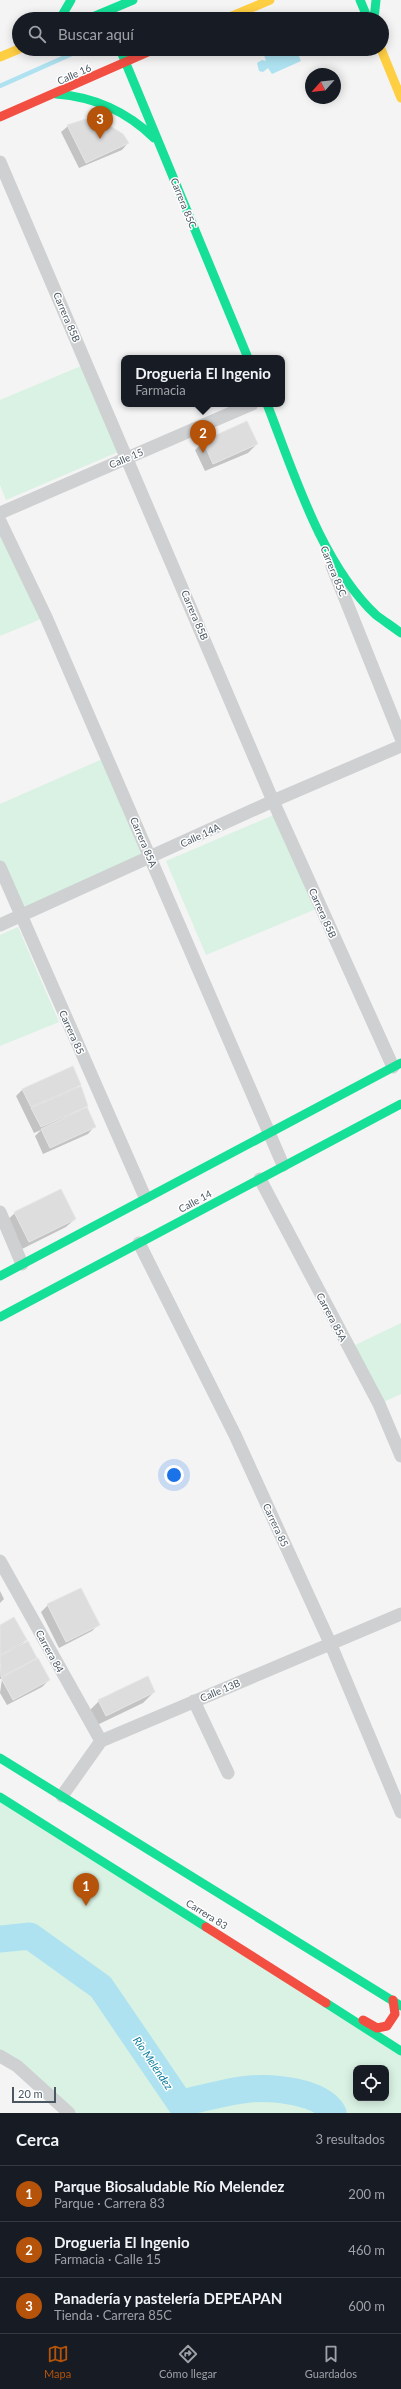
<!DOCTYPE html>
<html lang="es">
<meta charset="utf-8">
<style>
body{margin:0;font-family:Lato,sans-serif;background:#20242c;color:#f1f3f6}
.controls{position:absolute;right:12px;bottom:12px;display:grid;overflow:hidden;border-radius:8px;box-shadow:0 2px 10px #0003}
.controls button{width:36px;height:36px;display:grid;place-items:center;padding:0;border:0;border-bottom:1px solid #363941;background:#171b24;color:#f1f3f6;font:20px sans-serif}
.compass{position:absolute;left:305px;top:68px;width:36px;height:36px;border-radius:50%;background:#171b24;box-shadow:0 2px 10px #0003;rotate:243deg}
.scale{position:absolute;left:12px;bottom:10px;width:44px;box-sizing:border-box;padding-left:4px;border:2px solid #4a5661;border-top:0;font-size:11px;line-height:14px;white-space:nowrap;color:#4a5661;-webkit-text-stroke:3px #fff;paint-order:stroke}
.you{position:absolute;left:174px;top:1475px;width:14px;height:14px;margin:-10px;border:3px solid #fff;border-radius:50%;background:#1a73e8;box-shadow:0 0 0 6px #1a73e833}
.badge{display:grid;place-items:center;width:26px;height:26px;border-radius:50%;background:#b45309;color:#fff;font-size:13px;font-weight:700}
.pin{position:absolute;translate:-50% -33px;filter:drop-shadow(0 1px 2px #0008)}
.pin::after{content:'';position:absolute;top:21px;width:14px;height:12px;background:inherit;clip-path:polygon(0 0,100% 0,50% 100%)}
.popup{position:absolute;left:121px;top:355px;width:164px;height:52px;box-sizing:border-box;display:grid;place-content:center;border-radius:8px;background:#171b24;filter:drop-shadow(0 1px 3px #0005);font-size:13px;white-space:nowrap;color:#9ea1a6}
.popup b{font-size:15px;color:#f1f3f6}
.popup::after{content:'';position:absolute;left:50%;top:100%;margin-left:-8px;border:8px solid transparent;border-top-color:#171b24}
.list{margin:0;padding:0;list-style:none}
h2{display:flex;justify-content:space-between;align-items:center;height:52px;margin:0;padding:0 16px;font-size:17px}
h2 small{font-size:13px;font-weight:400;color:#9ea1a6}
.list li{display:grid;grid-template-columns:26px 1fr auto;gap:12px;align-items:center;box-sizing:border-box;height:56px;padding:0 16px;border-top:1px solid #363941}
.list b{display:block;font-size:15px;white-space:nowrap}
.list p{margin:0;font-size:13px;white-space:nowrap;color:#9ea1a6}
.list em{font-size:13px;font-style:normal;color:#9ea1a6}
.icon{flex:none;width:22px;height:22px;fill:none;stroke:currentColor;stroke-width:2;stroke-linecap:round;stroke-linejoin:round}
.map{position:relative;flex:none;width:401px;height:2113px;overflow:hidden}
.search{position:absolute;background:#171b24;box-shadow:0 2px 10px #0003;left:12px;right:12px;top:12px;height:44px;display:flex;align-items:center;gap:10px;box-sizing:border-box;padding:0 14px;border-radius:22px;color:#9ea1a6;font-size:15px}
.sheet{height:220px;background:#171b24}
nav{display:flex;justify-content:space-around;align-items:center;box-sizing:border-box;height:56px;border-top:1px solid #363941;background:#171b24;font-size:11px;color:#9ea1a6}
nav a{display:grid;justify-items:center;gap:2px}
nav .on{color:#b45309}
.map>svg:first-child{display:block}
</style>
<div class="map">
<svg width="401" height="2113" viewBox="0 0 401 2113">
<rect width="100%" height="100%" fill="#f4f4f4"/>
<path fill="#d9f2e3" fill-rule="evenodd" d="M81,366L118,452L6,500L0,485V400Z
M0,521L46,617L0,636Z
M107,757L151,858L21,915L0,867V804Z
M276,814L316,909L206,955L166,861Z
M18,927L59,1022L0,1046V935Z
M401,1323V1394L379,1404L349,1348Z
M0,1797L401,2051V2113H69L0,2056ZM356,2068H386V2098H356Z"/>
<path fill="#aee2f0" d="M276,49H296L301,61L272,74L268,68L263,72L259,71L257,63L262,60L266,61L264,55Z"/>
<path fill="#0003" d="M94,121L117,131L128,143L122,150L79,168L61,132L68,126L77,122Z
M204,441L257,444L248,453L205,471L195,450Z
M80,1084L75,1089L87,1105L82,1111L94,1127L88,1134L43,1154L35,1136L41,1130L34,1133L16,1096L23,1089Z
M15,1213L75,1219L66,1227L20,1250L6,1221Z
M0,1591L4,1599L0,1603Z
M48,1605L98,1625L92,1631L59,1648L41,1612Z
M0,1626L26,1640L20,1646L36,1658L32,1662L49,1680L42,1687L7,1705L0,1693L2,1679H0Z
M154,1692L143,1703L95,1726L88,1712L99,1701Z"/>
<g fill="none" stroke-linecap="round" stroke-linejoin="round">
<path stroke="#aee2f0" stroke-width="4.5" d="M0,86L83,49"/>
<path stroke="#aee2f0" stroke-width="27" d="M0,1939L30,1936L101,1987L180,2103C202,2099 227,2091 250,2089C273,2087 321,2091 333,2113"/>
</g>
<path fill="#ddddde" stroke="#e5e6e7" d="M86,119L107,124L123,134L129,143L86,163L67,125Z
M247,421L258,444L213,464L203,441Z
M73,1066L81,1085L31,1107L22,1089Z
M81,1086L88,1106L41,1127L31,1108Z
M87,1107L96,1127L50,1148L41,1129Z
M61,1189L76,1219L29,1242L14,1212Z
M81,1588L100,1625L66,1642L47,1604Z
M14,1617L27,1640L0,1655V1625Z
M28,1641L37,1658L1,1677L0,1656Z
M38,1658L50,1680L13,1700L1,1678Z
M148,1676L155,1692L106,1716L98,1700Z"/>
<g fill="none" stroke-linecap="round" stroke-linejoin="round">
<path stroke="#ced0d2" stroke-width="13" d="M0,162L273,801L393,1067
M0,513L252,404
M0,521L46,617L283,1165
M332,566L401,738
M0,867L145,1197
M0,925L273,801L401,746
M260,1179L379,1404L401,1456
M0,1212L22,1264
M139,1243L235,1435L331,1645L401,1812
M0,1561L101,1741
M194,1701L228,1773
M62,1796L101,1741L401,1614
M0,2056L17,2066L69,2113"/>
<path stroke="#16e098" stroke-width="9" d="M360,0L368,19
M60,19L71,0
M88,19L133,0
M374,19L376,0
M120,49L248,358
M56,94C95,97 126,111 154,138
M267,404C294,473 321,563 376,615C384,621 393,627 401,633
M0,1276L401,1063
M0,1317L401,1104
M0,1758L401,2006
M0,1797L206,1927
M326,2003L401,2051"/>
<path stroke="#ffcf43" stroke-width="9" d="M225,19L270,0
M381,49L401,98
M0,57L19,49"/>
<path stroke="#f24e42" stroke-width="9" d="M0,117L155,49
M206,1927L326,2003
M363,2020L377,2028L387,2026L395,2014L393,2000"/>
</g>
<g text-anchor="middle" stroke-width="3" stroke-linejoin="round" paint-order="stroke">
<g font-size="10" fill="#4a5661" stroke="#fff">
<text transform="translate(74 74) rotate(-24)" y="4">Calle 16</text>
<text transform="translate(184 203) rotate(68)" y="4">Carrera 85C</text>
<text transform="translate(67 317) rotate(67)" y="4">Carrera 85B</text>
<text transform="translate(126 458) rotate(-23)" y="4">Calle 15</text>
<text transform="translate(334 571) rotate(68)" y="4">Carrera 85C</text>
<text transform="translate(195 615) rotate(67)" y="4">Carrera 85B</text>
<text transform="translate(200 835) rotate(-25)" y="4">Calle 14A</text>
<text transform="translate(144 842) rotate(67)" y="4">Carrera 85A</text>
<text transform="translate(323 913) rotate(66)" y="4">Carrera 85B</text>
<text transform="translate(72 1032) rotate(66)" y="4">Carrera 85</text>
<text transform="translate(195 1201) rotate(-28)" y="4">Calle 14</text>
<text transform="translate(332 1317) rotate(62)" y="4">Carrera 85A</text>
<text transform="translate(276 1525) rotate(65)" y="4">Carrera 85</text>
<text transform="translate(50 1651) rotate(61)" y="4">Carrera 84</text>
<text transform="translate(220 1690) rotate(-23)" y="4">Calle 13B</text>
<text transform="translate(207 1914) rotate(32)" y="4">Carrera 83</text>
</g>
<g font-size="11" font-style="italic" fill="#0c7c9b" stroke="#fff">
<text transform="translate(153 2063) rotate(56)" y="4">Río Meléndez</text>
</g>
</g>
</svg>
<div class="controls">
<button><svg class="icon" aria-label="locate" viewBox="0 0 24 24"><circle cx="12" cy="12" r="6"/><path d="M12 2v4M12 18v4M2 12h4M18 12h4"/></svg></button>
</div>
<svg class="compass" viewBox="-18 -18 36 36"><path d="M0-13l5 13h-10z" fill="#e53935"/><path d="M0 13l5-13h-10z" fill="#9ea1a6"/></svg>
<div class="scale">20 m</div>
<div class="you"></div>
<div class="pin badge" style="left:86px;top:1906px">1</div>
<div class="pin badge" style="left:203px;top:453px">2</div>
<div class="popup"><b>Drogueria El Ingenio</b>Farmacia</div>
<div class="pin badge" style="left:100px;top:139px">3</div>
<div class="search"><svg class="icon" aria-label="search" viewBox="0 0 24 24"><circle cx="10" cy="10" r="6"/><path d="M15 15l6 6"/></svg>Buscar aquí</div>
</div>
<section class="sheet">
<h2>Cerca<small>3 resultados</small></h2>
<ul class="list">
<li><span class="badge">1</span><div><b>Parque Biosaludable Río Melendez</b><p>Parque · Carrera 83</p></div><em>200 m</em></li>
<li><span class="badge">2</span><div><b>Drogueria El Ingenio</b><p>Farmacia · Calle 15</p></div><em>460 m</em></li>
<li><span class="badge">3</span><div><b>Panadería y pastelería DEPEAPAN</b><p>Tienda · Carrera 85C</p></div><em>600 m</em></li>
</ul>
</section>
<nav>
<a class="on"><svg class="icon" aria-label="map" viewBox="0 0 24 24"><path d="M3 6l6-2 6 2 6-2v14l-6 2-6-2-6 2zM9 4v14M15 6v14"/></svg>Mapa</a>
<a><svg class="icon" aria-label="directions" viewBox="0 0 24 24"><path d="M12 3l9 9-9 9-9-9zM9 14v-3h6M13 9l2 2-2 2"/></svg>Cómo llegar</a>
<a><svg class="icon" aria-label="saved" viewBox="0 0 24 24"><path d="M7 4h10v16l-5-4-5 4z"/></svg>Guardados</a>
</nav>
